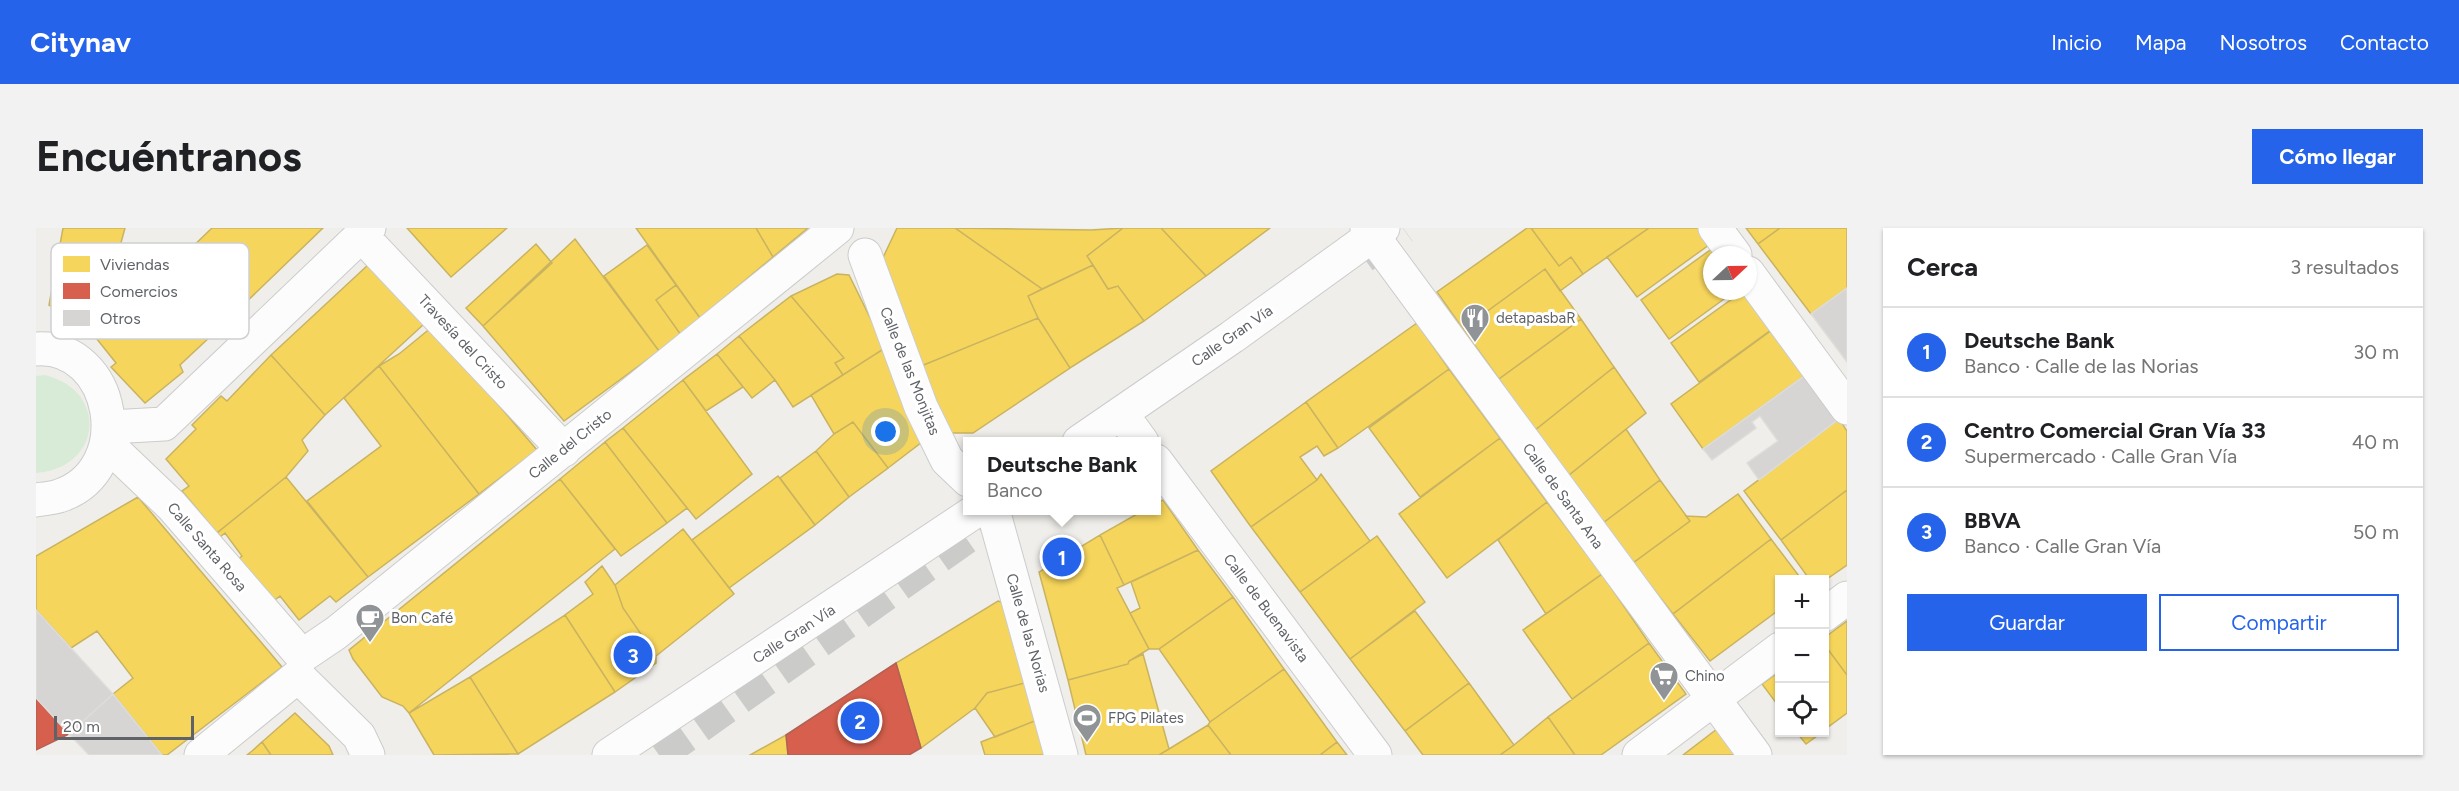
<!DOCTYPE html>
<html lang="es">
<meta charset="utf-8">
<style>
body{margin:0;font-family:Figtree,sans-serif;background:#f2f2f2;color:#202124}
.controls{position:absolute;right:18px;bottom:18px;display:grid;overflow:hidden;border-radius:0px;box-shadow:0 2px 4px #0004}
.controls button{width:54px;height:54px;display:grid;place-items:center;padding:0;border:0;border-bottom:2px solid #e0e0e0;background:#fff;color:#202124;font:30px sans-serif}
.compass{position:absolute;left:1667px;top:18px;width:54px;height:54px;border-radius:50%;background:#fff;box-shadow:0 2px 4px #0004;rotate:68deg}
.scale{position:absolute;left:18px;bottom:15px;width:140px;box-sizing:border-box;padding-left:6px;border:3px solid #5f6368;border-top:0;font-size:16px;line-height:21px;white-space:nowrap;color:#5f6368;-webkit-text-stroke:4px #fff;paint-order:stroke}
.you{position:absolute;left:850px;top:204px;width:21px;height:21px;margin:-15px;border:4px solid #fff;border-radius:50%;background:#1a73e8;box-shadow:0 0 0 9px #1a73e833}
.badge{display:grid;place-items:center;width:39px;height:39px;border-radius:50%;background:#2563eb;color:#fff;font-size:20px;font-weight:700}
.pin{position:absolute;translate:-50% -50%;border:3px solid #fff;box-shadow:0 2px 6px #0006}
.popup{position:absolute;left:927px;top:209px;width:198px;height:78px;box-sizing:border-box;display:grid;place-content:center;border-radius:0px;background:#fff;filter:drop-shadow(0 2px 4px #0005);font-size:20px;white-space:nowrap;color:#757577}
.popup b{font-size:22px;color:#202124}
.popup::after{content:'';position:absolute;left:50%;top:100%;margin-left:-12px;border:12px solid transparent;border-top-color:#fff}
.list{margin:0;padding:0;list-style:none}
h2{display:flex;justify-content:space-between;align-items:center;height:78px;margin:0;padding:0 24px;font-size:26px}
h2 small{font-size:20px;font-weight:400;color:#757577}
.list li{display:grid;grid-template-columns:39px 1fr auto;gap:18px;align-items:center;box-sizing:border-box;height:90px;padding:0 24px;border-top:2px solid #e0e0e0}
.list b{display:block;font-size:22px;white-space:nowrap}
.list p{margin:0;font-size:20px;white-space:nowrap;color:#757577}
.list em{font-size:20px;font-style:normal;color:#757577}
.actions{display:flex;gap:12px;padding:18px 24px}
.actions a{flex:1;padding:14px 0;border:2px solid #2563eb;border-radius:0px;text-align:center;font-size:21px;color:#2563eb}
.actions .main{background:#2563eb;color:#fff}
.icon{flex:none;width:33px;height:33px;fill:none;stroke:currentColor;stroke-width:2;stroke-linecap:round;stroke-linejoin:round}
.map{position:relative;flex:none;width:1811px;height:527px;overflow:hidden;border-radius:0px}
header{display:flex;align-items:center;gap:36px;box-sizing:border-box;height:84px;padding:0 30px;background:#2563eb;color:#fff}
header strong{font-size:28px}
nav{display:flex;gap:33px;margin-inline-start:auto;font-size:21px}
.intro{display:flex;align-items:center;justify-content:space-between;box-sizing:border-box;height:144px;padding:0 36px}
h1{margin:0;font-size:42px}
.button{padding:15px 27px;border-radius:0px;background:#2563eb;color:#fff;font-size:21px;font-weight:700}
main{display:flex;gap:36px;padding:0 36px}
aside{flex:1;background:#fff;border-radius:0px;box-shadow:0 2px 4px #0004}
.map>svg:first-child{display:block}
</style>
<header>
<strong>Citynav</strong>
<nav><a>Inicio</a><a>Mapa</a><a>Nosotros</a><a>Contacto</a></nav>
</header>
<div class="intro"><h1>Encuéntranos</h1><a class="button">Cómo llegar</a></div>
<main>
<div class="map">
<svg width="1811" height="527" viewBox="0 0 1811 527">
<rect width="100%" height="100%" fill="#efeeea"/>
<path fill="#d8ebd6" d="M9,147C73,163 66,240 0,245V148Z"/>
<path fill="#f6d55c" stroke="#c9b360" stroke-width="1.5" d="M27,0H89L74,55L52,100L13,77Z
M176,0H287L176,107L123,51Z
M371,0H471L415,49Z
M600,0H720L737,29L664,90Z
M720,0H772L737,29Z
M861,0H919L1006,61L992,68L1002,90L878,141L843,38Z
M919,0L1055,2L1087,0L1051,28L1057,37L1006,61Z
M1087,0H1125L1170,48L1108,93L1082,58L1072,61L1051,28Z
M1125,0H1234L1170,48Z
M1491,0H1495L1523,38L1535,29L1547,46L1524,63L1509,41L1427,101L1401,64Z
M1495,0H1613L1547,46L1535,29L1523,38Z
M1613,0H1667L1677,14L1601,69L1571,29Z
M1710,0H1744L1722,16Z
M1744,0H1811V60L1775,86L1722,16Z
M539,11L623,123L528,193L447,98Z
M500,16L516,35L447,98L430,80Z
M611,17L640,57L620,72L645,107L623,123L568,48Z
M1681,17L1688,27H1676V63H1699L1633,111L1605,72Z
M333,36L388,96L289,187L235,127Z
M1057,37L1072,61L1082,58L1108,93L1034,140L1002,90L992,68Z
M1509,41L1545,91L1463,151L1427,101Z
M106,43L123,51L176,107L144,137L147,144L109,175L75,139L80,135L52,100L74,55L87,62Z
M801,46L813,47L849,120L807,147L799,135L808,130L755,68Z
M640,57L664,90L645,107L620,72Z
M1707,63L1739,99L1663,154L1635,115Z
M755,68L808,130L799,135L807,147L757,179L739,152L703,108Z
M1002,90L1034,140L937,205H907L878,141Z
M1545,91L1578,139L1498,203L1463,151Z
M1381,95L1413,141L1302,220L1270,174Z
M396,99L501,222L443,266L343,138L363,126Z
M1736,102L1768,148L1667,221L1635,176Z
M703,108L739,152L716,170L681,126Z
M849,120L890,211L852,240L817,194L798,206L775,167Z
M681,126L707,159L670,183L647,152Z
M235,127L289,187L266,212L272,223L250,249L181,305L146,263L153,258L130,231L160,201L156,197L185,168L191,173Z
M343,138L443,266L332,349L271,273L345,218L308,170Z
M1578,139L1610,185L1532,248L1498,203Z
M1413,141L1464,210L1384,269L1333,200Z
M647,152L716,246L660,291L587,200Z
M1270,174L1302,220L1288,228L1281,218L1264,229L1281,252L1215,299L1175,243Z
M1803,191L1811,203V262L1745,312L1708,263Z
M817,194L852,240L813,269L780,223L798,206Z
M587,200L651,280L631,295L569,214Z
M1590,201L1624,252L1567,295L1532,248Z
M1464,210L1511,274L1411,350L1363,286Z
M569,214L631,295L585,328L524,251Z
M780,223L813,269L779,297L744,250Z
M1285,246L1334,313L1264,364L1215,299L1281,252Z
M742,248L779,297L693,360L656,312Z
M250,249L332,349L300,374L294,368L263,392L244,368L235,375L201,332L206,328L189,305L184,309L181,305Z
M524,251L579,321L373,485L367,478L346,469L317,431L313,422Z
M1624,252L1654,293L1597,335L1567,295Z
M1811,262V337L1788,353L1774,352L1745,312Z
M1702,266L1735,311L1637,386L1597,335L1654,293L1650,288L1670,289Z
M102,269L246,439L131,527H126L77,466L97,450L61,403L35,420L0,382V328Z
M1127,272L1162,322L1088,357L1064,307L1108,282H1120V275Z
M1511,274L1566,346L1510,386L1462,312Z
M647,301L698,366L620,428L587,380L579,357Z
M1064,307L1088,357L1081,360L1113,421L1093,433L1092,436L1032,452L1003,344Z
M1341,308L1389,374L1314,431L1264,364Z
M1735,311L1766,352H1744V381L1674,433L1637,386Z
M1162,322L1197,369L1123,421H1113L1094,385L1104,380L1095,354Z
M566,338L579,357L587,380L620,428V435L579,464L529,387L557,366L549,354Z
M1566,346L1613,415L1536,471L1487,402Z
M1197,369L1248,441L1174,494L1123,421Z
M962,373L977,378L996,453L951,465L939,480L885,520L860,435Z
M1379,383L1433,455L1369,503L1314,431Z
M529,387L579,464L482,526L434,449Z
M1811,393V447L1788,416V410Z
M1613,415L1650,466L1565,527H1539L1512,489Z
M1788,416L1811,447V485L1788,502Z
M1107,426L1133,521L1123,527H1050L1032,452L1092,436L1093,433Z
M1248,441L1301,514L1284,527H1195L1172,497L1174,494Z
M1744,443V480L1726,456Z
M434,449L482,526L398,527L373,485Z
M996,453L1006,490L959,509L939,480L951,465Z
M1433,455L1478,517L1464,527H1387L1369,503Z
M259,485L293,518L297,527H235L226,514Z
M1512,489L1539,527H1464L1478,517Z
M1006,490L1013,527H949L945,514Z
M1172,497L1195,527H1123L1133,521Z
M1681,501L1701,527H1647Z
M1761,505H1785L1770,516Z
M750,507L752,527H714Z
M226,514L235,527H211L216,523Z
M1301,514L1311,527H1284Z"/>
<path fill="#d6604d" stroke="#b26155" stroke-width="1.5" d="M860,435L885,520L873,527H752L750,507Z
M0,470L33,506L0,522Z"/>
<path fill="#d6d5d3" stroke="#deddd9" stroke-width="1.5" d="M1811,60V134L1775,86Z
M1768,148L1803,191L1723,252L1711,235L1742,213L1724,188L1716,194L1720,200L1676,232L1667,221Z
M0,382L77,466L33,506L0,470Z
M77,466L126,527H53L33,506Z"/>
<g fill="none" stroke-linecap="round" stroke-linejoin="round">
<path stroke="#cbcbca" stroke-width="33" stroke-dasharray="33 16" stroke-linecap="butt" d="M1327,29L1367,0
M623,527L969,282"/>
<g stroke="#cbcccc" stroke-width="35">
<path id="street" d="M1331,0L1719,527
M1679,0L1699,27
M325,7L528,222
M829,27L885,179L911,232L932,252
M1712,45L1811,180
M0,121C79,116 102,242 23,268C16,270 7,271 0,272
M1085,185L1106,214
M74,199L128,196L333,0
M1043,214L1196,109L1347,0
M71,216L136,278L266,428L300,405L801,0
M1120,233L1339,527
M957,282L1025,527
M1788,387L1811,370
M165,527L262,448L323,508L332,527
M573,527L941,282
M1603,527L1744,421"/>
</g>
<use href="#street" stroke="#fdfcfc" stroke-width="33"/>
</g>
<defs>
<g id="restaurant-pin" transform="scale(1.5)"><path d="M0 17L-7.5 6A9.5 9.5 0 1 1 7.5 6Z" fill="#919496" stroke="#fff"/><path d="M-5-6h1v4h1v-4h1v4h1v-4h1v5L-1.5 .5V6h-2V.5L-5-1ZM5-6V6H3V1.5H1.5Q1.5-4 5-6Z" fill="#fff"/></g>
<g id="cafe-pin" transform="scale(1.5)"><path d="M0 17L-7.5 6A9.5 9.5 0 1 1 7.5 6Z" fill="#919496" stroke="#fff"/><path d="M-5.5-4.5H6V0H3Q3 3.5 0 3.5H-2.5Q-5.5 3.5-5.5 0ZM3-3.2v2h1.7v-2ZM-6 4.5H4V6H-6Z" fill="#fff"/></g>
<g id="supermarket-pin" transform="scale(1.5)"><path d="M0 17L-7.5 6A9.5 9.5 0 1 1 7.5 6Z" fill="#919496" stroke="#fff"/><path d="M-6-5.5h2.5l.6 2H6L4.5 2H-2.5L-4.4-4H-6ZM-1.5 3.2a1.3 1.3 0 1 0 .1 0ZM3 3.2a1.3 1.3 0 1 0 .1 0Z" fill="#fff"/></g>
<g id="stadium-pin" transform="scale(1.5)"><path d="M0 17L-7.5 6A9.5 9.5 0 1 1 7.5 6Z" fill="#919496" stroke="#fff"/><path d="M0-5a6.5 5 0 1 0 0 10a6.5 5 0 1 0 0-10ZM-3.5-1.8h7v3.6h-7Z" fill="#fff"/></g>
</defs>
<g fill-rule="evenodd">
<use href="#restaurant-pin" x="1439" y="90"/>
<use href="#cafe-pin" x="334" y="390"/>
<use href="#supermarket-pin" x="1628" y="448"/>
<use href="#stadium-pin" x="1051" y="490"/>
</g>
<g text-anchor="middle" stroke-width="6" stroke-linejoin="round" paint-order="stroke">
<g font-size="15" fill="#5f6368" stroke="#fff" text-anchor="start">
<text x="1460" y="95">detapasbaR</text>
<text x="355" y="395">Bon Café</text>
<text x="1649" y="453">Chino</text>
<text x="1072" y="495">FPG Pilates</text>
</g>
<g font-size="15" fill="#5f6368" stroke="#fff">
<text transform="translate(1196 108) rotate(-35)" y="5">Calle Gran Vía</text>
<text transform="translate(427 114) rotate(47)" y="5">Travesía del Cristo</text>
<text transform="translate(874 143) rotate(68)" y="5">Calle de las Monjitas</text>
<text transform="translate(534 216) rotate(-39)" y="5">Calle del Cristo</text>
<text transform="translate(1527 268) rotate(54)" y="5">Calle de Santa Ana</text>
<text transform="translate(171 319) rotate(49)" y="5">Calle Santa Rosa</text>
<text transform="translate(1230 380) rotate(53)" y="5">Calle de Buenavista</text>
<text transform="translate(992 405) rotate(74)" y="5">Calle de las Norias</text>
<text transform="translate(758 406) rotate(-33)" y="5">Calle Gran Vía</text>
</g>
</g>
<rect x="15" y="15" width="198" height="96" rx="9" fill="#fff" stroke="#cfd0d2" stroke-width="1.5"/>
<rect x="27" y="28" width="27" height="16" fill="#f6d55c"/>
<rect x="27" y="55" width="27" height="16" fill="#d6604d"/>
<rect x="27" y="82" width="27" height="16" fill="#d6d5d3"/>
<g font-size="16" fill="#5f6368">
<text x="64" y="42">Viviendas</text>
<text x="64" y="69">Comercios</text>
<text x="64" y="96">Otros</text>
</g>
</svg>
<div class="controls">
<button>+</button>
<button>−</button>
<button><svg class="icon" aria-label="locate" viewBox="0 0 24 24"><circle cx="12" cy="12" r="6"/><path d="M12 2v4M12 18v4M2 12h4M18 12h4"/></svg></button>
</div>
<svg class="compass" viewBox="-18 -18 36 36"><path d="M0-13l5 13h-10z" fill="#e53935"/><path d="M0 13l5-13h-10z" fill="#757577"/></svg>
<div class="scale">20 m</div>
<div class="you"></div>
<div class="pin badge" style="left:1026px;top:329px">1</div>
<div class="popup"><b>Deutsche Bank</b>Banco</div>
<div class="pin badge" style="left:824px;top:493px">2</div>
<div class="pin badge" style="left:597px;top:427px">3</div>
</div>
<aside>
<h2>Cerca<small>3 resultados</small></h2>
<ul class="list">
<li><span class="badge">1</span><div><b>Deutsche Bank</b><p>Banco · Calle de las Norias</p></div><em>30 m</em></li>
<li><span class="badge">2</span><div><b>Centro Comercial Gran Vía 33</b><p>Supermercado · Calle Gran Vía</p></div><em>40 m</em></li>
<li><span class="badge">3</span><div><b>BBVA</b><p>Banco · Calle Gran Vía</p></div><em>50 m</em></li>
</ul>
<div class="actions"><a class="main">Guardar</a><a>Compartir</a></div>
</aside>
</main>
